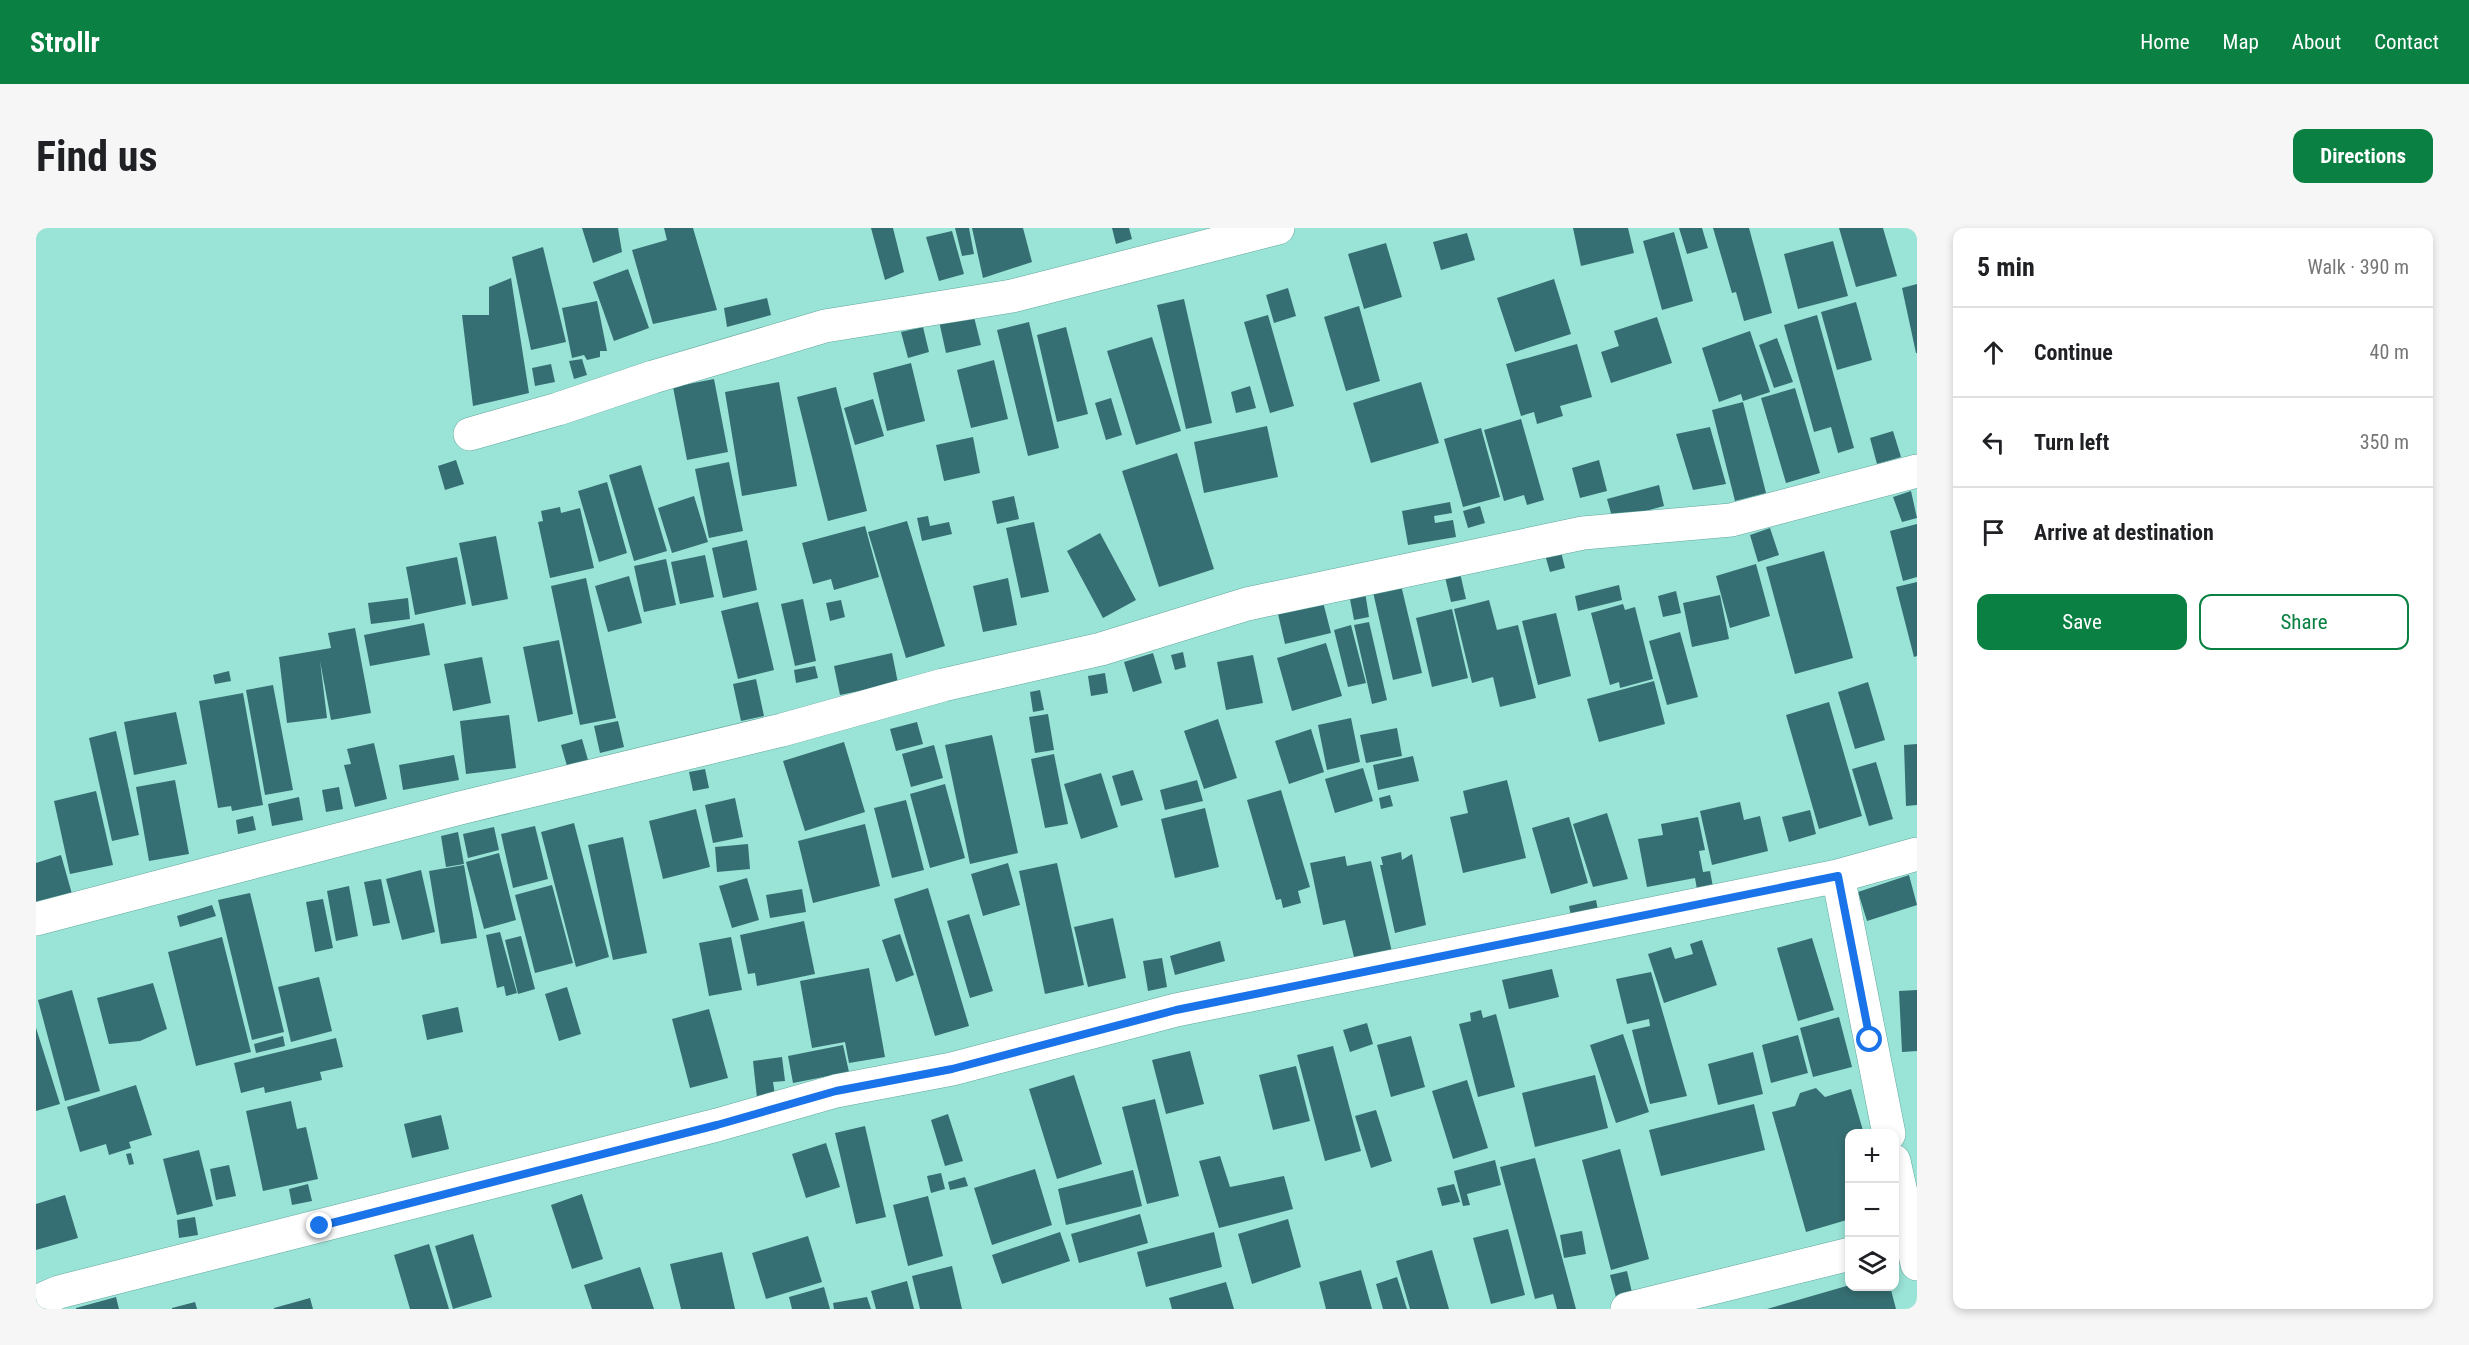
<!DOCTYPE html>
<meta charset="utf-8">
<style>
body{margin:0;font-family:"Roboto Condensed",sans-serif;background:#f6f6f6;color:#202124}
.controls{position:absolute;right:18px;bottom:18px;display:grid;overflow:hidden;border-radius:12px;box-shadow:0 3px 9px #0003}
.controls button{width:54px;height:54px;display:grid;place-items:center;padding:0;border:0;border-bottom:2px solid #e0e0e0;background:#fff;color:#202124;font:30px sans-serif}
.stop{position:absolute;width:18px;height:18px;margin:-14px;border:4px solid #1a73e8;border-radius:50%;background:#fff}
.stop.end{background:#1a73e8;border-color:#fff;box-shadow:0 2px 6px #0008}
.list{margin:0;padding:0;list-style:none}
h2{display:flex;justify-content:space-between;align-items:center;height:78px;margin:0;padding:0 24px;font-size:26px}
h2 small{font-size:20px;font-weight:400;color:#757577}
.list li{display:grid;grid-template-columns:39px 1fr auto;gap:18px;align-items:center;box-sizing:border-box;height:90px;padding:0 24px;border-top:2px solid #e0e0e0}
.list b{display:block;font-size:22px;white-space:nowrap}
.list em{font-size:20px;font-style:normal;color:#757577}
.actions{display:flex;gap:12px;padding:18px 24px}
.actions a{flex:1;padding:14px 0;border:2px solid #0b8043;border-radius:12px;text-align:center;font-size:21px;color:#0b8043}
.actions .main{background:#0b8043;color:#fff}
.icon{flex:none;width:33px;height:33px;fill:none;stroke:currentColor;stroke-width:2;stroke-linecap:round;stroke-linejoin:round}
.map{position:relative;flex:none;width:1881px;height:1081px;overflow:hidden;border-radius:12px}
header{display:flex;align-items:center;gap:36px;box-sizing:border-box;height:84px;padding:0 30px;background:#0b8043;color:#fff}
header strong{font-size:28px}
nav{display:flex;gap:33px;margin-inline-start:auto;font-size:21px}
.intro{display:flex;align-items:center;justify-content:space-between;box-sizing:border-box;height:144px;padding:0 36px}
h1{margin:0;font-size:42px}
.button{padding:15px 27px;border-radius:12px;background:#0b8043;color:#fff;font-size:21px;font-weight:700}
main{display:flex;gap:36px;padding:0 36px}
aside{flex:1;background:#fff;border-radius:12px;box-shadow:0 3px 9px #0003}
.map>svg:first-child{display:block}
</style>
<header>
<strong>Strollr</strong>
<nav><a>Home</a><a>Map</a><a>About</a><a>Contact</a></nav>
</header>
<div class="intro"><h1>Find us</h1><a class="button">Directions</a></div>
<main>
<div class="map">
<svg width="1881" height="1081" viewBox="0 0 1881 1081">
<rect width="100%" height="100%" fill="#9ae3d7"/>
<path fill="#366f73" d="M546,0H582L586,24L557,35Z
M628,0H657L681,82L617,96L596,22L631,12Z
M835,0H857L868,44L849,52Z
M919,0H933L938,26L926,28Z
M936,0H987L996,34L947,50Z
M1076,0H1093L1096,11L1080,16Z
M1537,0H1592L1598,25L1545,38Z
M1643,0H1666L1672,20L1651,26Z
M1677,0H1713L1736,85L1708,93L1700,64L1696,65Z
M1803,0H1847L1861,48L1820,59Z
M916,3L928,46L903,53L890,9Z
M1638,4L1657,73L1626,82L1607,13Z
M1431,5L1439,32L1405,42L1397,14Z
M1797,13L1812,68L1762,81L1748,26Z
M1350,15L1366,69L1328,81L1312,26Z
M507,19L530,114L495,122L476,29Z
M592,41L613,100L578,113L557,54Z
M475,50L493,165L437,178L426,87H453V59Z
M1518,51L1535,106L1479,124L1461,70Z
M1881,56V125H1880L1866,60Z
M1252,60L1260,88L1238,95L1230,67Z
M731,70L735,87L691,99L688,80Z
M1148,71L1176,195L1150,201L1121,77Z
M561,73L571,123H564V129L551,132L548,127L536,130L526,80Z
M1820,74L1836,132L1801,142L1785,84Z
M1323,78L1344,153L1310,163L1288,89Z
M937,85L945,117L910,125L903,93Z
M1232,87L1258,178L1234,185L1208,94Z
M1781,87L1818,220L1802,225L1795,199L1778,204L1748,97Z
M1621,89L1636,135L1575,155L1565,124L1583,118L1578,103Z
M993,94L1023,220L992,228L961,102Z
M887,99L893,124L872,130L865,104Z
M1030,99L1052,186L1021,194L1001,107Z
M1714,103L1734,164L1707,173L1705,166L1683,174L1666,120Z
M1116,109L1145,203L1100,217L1071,123Z
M1741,110L1757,154L1738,160L1723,117Z
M1541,116L1556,169L1524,178L1527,188L1501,196L1498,184L1485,188L1470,136Z
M546,131L551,147L538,151L533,133Z
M958,132L972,191L935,200L921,142Z
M875,135L889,193L851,203L837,145Z
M515,136L519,154L499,158L496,140Z
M678,151L692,224L651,232L637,159Z
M743,154L761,258L706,268L689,164Z
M1385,154L1403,215L1335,235L1317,175Z
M1214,158L1220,180L1200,185L1195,164Z
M800,159L831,283L792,293L761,169Z
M1759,160L1784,245L1750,255L1725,170Z
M1075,170L1086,207L1070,212L1059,175Z
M837,171L848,208L819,217L808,180Z
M1707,174L1730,265L1699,273L1676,182Z
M1485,191L1508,272L1491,277L1488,267L1468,273L1448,202Z
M1231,198L1242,249L1168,265L1158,214Z
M1674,199L1690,256L1657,262L1640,206Z
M1445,200L1464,269L1427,279L1408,211Z
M1857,203L1865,229L1841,236L1834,210Z
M937,209L944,245L908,253L900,217Z
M1141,225L1178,341L1123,359L1086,243Z
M420,232L428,256L409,262L402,238Z
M1563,232L1571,263L1544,270L1536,240Z
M693,234L707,303L673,310L659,241Z
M605,237L631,323L598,333L573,247Z
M571,254L591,325L563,334L542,263Z
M1623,257L1628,278L1577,292L1571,271Z
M1875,263L1881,290L1866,294L1857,269Z
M658,268L672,314L636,325L622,280Z
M978,268L983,291L961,296L956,273Z
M1414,274L1416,285L1398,288L1399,295L1417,292L1420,309L1372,317L1366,283Z
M1444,278L1449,295L1432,300L1427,283Z
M524,279L525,285L544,280L558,340L514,350L502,294L507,293L505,283Z
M892,288L894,298L913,294L916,306L886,313L881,290Z
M871,293L909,418L870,430L832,304Z
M998,294L1013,364L985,370L970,300Z
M1881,296V349L1867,353L1854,303Z
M829,298L843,349L798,362L795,351L777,356L766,315Z
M1734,300L1743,327L1722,334L1714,307Z
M1064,305L1100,372L1067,390L1031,323Z
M460,308L472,371L436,378L423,315Z
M711,312L721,362L687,370L676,320Z
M1523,316L1529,340L1514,344L1507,320Z
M1788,323L1817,430L1759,446L1730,339Z
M669,327L678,369L644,376L635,334Z
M421,329L430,376L379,387L370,339Z
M630,331L640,377L608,384L598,338Z
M1720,336L1734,388L1694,400L1680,348Z
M1424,345L1430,371L1415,374L1409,349Z
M593,348L606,395L572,404L559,358Z
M550,350L580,490L544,497L515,358Z
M972,350L981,397L947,404L937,358Z
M1881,354V428L1878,429L1860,359Z
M1365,357L1386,445L1357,452L1337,364Z
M1583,357L1586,372L1542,383L1539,368Z
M1640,363L1645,385L1627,389L1622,368Z
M1329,364L1333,389L1318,392L1313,366Z
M1684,367L1693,411L1656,419L1647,375Z
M372,370L374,391L335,396L332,375Z
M767,371L780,433L759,438L745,376Z
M805,372L809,389L794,393L790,375Z
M1453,372L1461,402L1482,397L1500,470L1464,479L1457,449L1436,455L1418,381Z
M722,374L738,442L702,451L685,383Z
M1287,374L1295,405L1249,416L1242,386Z
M1587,376L1589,382L1599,379L1617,451L1584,460L1583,454L1574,457L1555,385Z
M1416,381L1432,450L1396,459L1380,390Z
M1520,385L1535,448L1502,457L1486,393Z
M1333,394L1351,472L1336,476L1318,397Z
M388,395L394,427L334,438L328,407Z
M1315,397L1330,455L1312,459L1298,402Z
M319,400L335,485L295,492L284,433L291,490L251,495L243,429L295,420L292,405Z
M1644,404L1662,469L1631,477L1613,413Z
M523,412L537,486L502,494L487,419Z
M1290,415L1306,468L1256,483L1241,430Z
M1147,424L1150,439L1139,442L1135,427Z
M856,425L862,455L804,467L798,438Z
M1117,425L1126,455L1097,464L1088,434Z
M1217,427L1227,475L1190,482L1181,434Z
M446,429L455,475L417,483L408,436Z
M779,438L782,450L760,455L758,442Z
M193,443L195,453L179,456L177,447Z
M1069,445L1072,465L1055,468L1052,448Z
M720,451L728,488L705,493L697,456Z
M1618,453L1629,496L1563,514L1551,471Z
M1832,454L1849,512L1819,521L1802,464Z
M237,457L257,562L229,567L210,462Z
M1004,462L1008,482L997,484L994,464Z
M207,465L227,577L196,583L195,578L182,580L163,473Z
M1793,474L1826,588L1783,601L1750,487Z
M140,484L151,536L98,547L88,494Z
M1012,486L1018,522L999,525L993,489Z
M473,487L480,540L430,546L424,493Z
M1315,490L1324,534L1291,542L1282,497Z
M1182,491L1201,550L1168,561L1148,503Z
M582,493L588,519L564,525L558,498Z
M881,494L887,516L860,523L854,501Z
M1361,500L1366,528L1330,535L1324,507Z
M1275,501L1288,544L1253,556L1239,513Z
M80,503L103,607L76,613L53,510Z
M956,507L982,625L934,636L909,517Z
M546,511L552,532L531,538L525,517Z
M808,514L829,584L769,603L747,533Z
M338,515L351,571L319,579L308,537L315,536L311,521Z
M1881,516V577L1870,578L1868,517Z
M898,517L907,550L875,559L866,526Z
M1018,526L1032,596L1009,600L995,531Z
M418,527L423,552L367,562L363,537Z
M1377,528L1383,553L1342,562L1337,537Z
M1840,534L1857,591L1833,598L1816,541Z
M1327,540L1337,573L1299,585L1289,551Z
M669,541L673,560L657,563L653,544Z
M1097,542L1107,572L1085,578L1076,548Z
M1065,545L1082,599L1045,611L1028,556Z
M139,552L153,626L113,633L100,559Z
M1161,552L1167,573L1129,582L1124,562Z
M1471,552L1490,630L1427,645L1414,589L1432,585L1427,563Z
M909,556L929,630L894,640L874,566Z
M303,559L307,581L290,584L286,562Z
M1245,562L1274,659L1262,663L1265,675L1247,680L1245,671L1240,672L1211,572Z
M60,563L77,637L34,646L18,573Z
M1354,567L1357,578L1345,581L1343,570Z
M263,569L267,592L236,598L232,576Z
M699,570L707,609L677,615L669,577Z
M870,572L888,642L856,650L838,580Z
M1704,574L1708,592L1724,588L1732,623L1676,637L1664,583Z
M1169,580L1183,639L1139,650L1125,591Z
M660,581L674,639L627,651L613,593Z
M1774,582L1780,606L1753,614L1746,589Z
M1571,585L1592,651L1557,659L1537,596Z
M217,588L220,602L202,606L200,592Z
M1533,589L1552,655L1515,666L1496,600Z
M1662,589L1669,622L1663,623L1667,644L1674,643L1678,664L1662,667L1659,650L1611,659L1602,611L1627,607L1625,596Z
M538,595L573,729L540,739L505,604Z
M829,596L844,658L777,675L762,613Z
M499,598L512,651L477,660L465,606Z
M458,599L463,622L432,630L427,606Z
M422,604L428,636L410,639L405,608Z
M587,609L611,725L577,732L552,617Z
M712,616L714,641L681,644L679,619Z
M1365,624L1366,632L1376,626L1390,697L1359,705L1344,637H1347L1345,629Z
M463,625L480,692L448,701L430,634Z
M25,627L36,666L0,677V635Z
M1309,628L1311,638L1335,633L1356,724L1319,733L1309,692L1287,697L1274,635Z
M972,635L984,677L947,688L935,646Z
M1021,635L1048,757L1009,766L983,643Z
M428,637L441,710L405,716L393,643Z
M385,642L399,704L366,712L350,651Z
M1873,647L1881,677L1831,693L1822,664Z
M711,650L723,692L696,700L683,658Z
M345,651L354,695L337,698L328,654Z
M516,657L537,735L499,745L479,667Z
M313,658L322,708L300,713L291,663Z
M892,660L933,798L899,808L858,671Z
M766,661L770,684L734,690L730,667Z
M214,665L248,804L216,812L182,672Z
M287,671L297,720L279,724L270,674Z
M1560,672L1564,693L1537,698L1533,678Z
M176,677L180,688L144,699L141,688Z
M933,686L957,763L934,770L911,693Z
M1077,690L1090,750L1052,759L1038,699Z
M768,693L779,746L721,758L719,745L712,746L704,707Z
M464,704L481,765L470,768L468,758L461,760L450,707Z
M864,706L878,747L860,754L846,712Z
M485,708L499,761L482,766L469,712Z
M186,709L215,824L160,838L132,724Z
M695,709L706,762L673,768L663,715Z
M1776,710L1798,782L1762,793L1741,720Z
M1666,712L1681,757L1628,775L1612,726L1635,719L1639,731L1657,726L1654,716Z
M1184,713L1189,733L1139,747L1134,728Z
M1126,730L1131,759L1112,763L1107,733Z
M833,740L849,829L813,835L809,814L776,820L764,753Z
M1516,741L1523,769L1473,781L1466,752Z
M1615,744L1651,868L1614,876L1596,802L1614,798L1613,791L1591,796L1580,751Z
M283,749L296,803L255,814L242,759Z
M117,755L131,801L104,813L73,816L61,770Z
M531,759L545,806L523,813L509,766Z
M36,762L64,863L29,873L2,772Z
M1881,762V823L1866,824L1863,763Z
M422,779L427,804L391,812L386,787Z
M673,781L692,850L654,860L636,791Z
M1445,782L1447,790L1460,786L1479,859L1442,869L1423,796L1435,793L1434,785Z
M1803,789L1816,839L1777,849L1764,800Z
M1331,795L1337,816L1314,824L1307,802Z
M0,800L24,876L0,883Z
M1587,806L1613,884L1580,895L1554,817Z
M1762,807L1772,845L1735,855L1726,817Z
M247,808L249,818L220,825L218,816Z
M1375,808L1389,859L1355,869L1341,817Z
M300,810L307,839L284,844L286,852L229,865L228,859L205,865L198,835Z
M807,817L813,844L757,855L752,828Z
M1297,818L1325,923L1289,933L1261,827Z
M1154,823L1168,876L1130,886L1116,832Z
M1717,824L1727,866L1682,877L1672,836Z
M746,829L749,853L737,854L739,867L721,870L717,833Z
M1260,838L1274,893L1237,902L1223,847Z
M1038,847L1066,936L1021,951L993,861Z
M1559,847L1572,900L1499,919L1486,865Z
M1431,852L1452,920L1417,931L1396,863Z
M100,857L116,907L93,914L95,920L73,927L70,916L44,924L31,879Z
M1780,860L1789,869L1815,861L1828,906H1814V991L1770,1004L1736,884L1759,878L1764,865Z
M1119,871L1143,968L1111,976L1086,879Z
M255,873L261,901L270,899L282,951L227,963L210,883Z
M1718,876L1729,922L1625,948L1613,902Z
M1340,882L1356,933L1335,940L1319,888Z
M912,886L927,933L909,938L895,892Z
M405,887L413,921L376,930L368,896Z
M829,898L850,989L820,996L799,905Z
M790,915L804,959L770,970L756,926Z
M1584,921L1613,1031L1575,1042L1546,932Z
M163,922L177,978L141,987L127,931Z
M95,925L98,936L93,937L90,926Z
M1184,928L1194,959L1248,948L1257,981L1183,1000L1163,933Z
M1499,930L1540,1081H1521L1517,1066L1499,1071L1464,939Z
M1459,932L1465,957L1431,966L1434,977L1427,978L1418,943Z
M193,937L200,968L180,972L174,941Z
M999,941L1016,997L956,1017L938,960Z
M1097,942L1106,978L1030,997L1022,961Z
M905,945L909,961L895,965L891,948Z
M929,949L932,958L914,962L912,954Z
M272,956L276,973L256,977L253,961Z
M1418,956L1424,974L1406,978L1401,960Z
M546,966L567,1031L536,1041L515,977Z
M29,967L42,1010L0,1022V976Z
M892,968L907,1028L872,1038L857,977Z
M1104,986L1112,1015L1043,1035L1035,1006Z
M159,989L162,1007L143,1010L141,992Z
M1252,991L1265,1039L1216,1056L1202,1006Z
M1472,1001L1489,1067L1455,1076L1437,1010Z
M1546,1003L1550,1026L1528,1030L1524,1007Z
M1024,1004L1034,1033L966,1056L956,1027Z
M1178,1004L1186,1039L1110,1059L1101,1024Z
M437,1006L456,1069L417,1081L399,1018Z
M772,1008L786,1054L730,1071L716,1025Z
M393,1016L413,1081H374L358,1027Z
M1396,1022L1413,1081H1374L1360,1033Z
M686,1024L699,1081H645L634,1036Z
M916,1038L926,1081H884L876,1048Z
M604,1039L618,1081H556L548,1057Z
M1325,1042L1336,1081H1290L1283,1054Z
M1591,1043L1597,1069L1581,1073L1574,1047Z
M1361,1049L1371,1081H1347L1340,1056Z
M871,1053L878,1081H840L835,1063Z
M1190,1054L1198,1081H1136L1133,1070Z
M1814,1057L1854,1058L1860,1081H1731Z
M788,1059L794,1081H756L753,1069Z
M80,1069L83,1081H40V1080Z
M831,1069L835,1081H798L797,1075Z
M274,1070L277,1081H238V1080Z
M159,1074L161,1081H136V1080Z"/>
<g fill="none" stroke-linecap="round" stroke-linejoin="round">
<g stroke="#60a79c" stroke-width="34">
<path id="minor" d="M434,206L522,181L617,149L789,98L976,68L1242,0
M1802,648L1853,906
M0,691L424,580L746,502L907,457L1065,421L1211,376L1547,305L1695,292L1881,243
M1858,933L1881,1036
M0,1074L23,1064L681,897L800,863L916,841L1140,782L1802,648L1881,626
M1591,1081L1814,1026"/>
</g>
<use href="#minor" stroke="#fff" stroke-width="33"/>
</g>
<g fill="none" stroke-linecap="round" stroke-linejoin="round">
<path stroke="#1a73e8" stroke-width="8" d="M284,998L681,897L800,863L916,841L1140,782L1802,648L1834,812"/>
</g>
</svg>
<div class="controls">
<button>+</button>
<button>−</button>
<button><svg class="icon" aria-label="layers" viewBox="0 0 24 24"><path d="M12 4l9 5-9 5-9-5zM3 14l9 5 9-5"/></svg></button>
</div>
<div class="stop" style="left:1834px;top:812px"></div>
<div class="stop end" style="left:284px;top:998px"></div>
</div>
<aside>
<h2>5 min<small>Walk · 390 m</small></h2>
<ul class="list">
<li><svg class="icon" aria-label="ahead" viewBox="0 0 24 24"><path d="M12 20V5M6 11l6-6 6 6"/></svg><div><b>Continue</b></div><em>40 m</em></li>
<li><svg class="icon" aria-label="left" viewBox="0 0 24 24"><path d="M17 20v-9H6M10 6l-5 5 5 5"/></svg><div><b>Turn left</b></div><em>350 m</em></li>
<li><svg class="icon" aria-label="arrive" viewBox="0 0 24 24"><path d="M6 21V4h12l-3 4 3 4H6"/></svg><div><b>Arrive at destination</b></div></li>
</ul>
<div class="actions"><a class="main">Save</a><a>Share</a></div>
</aside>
</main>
